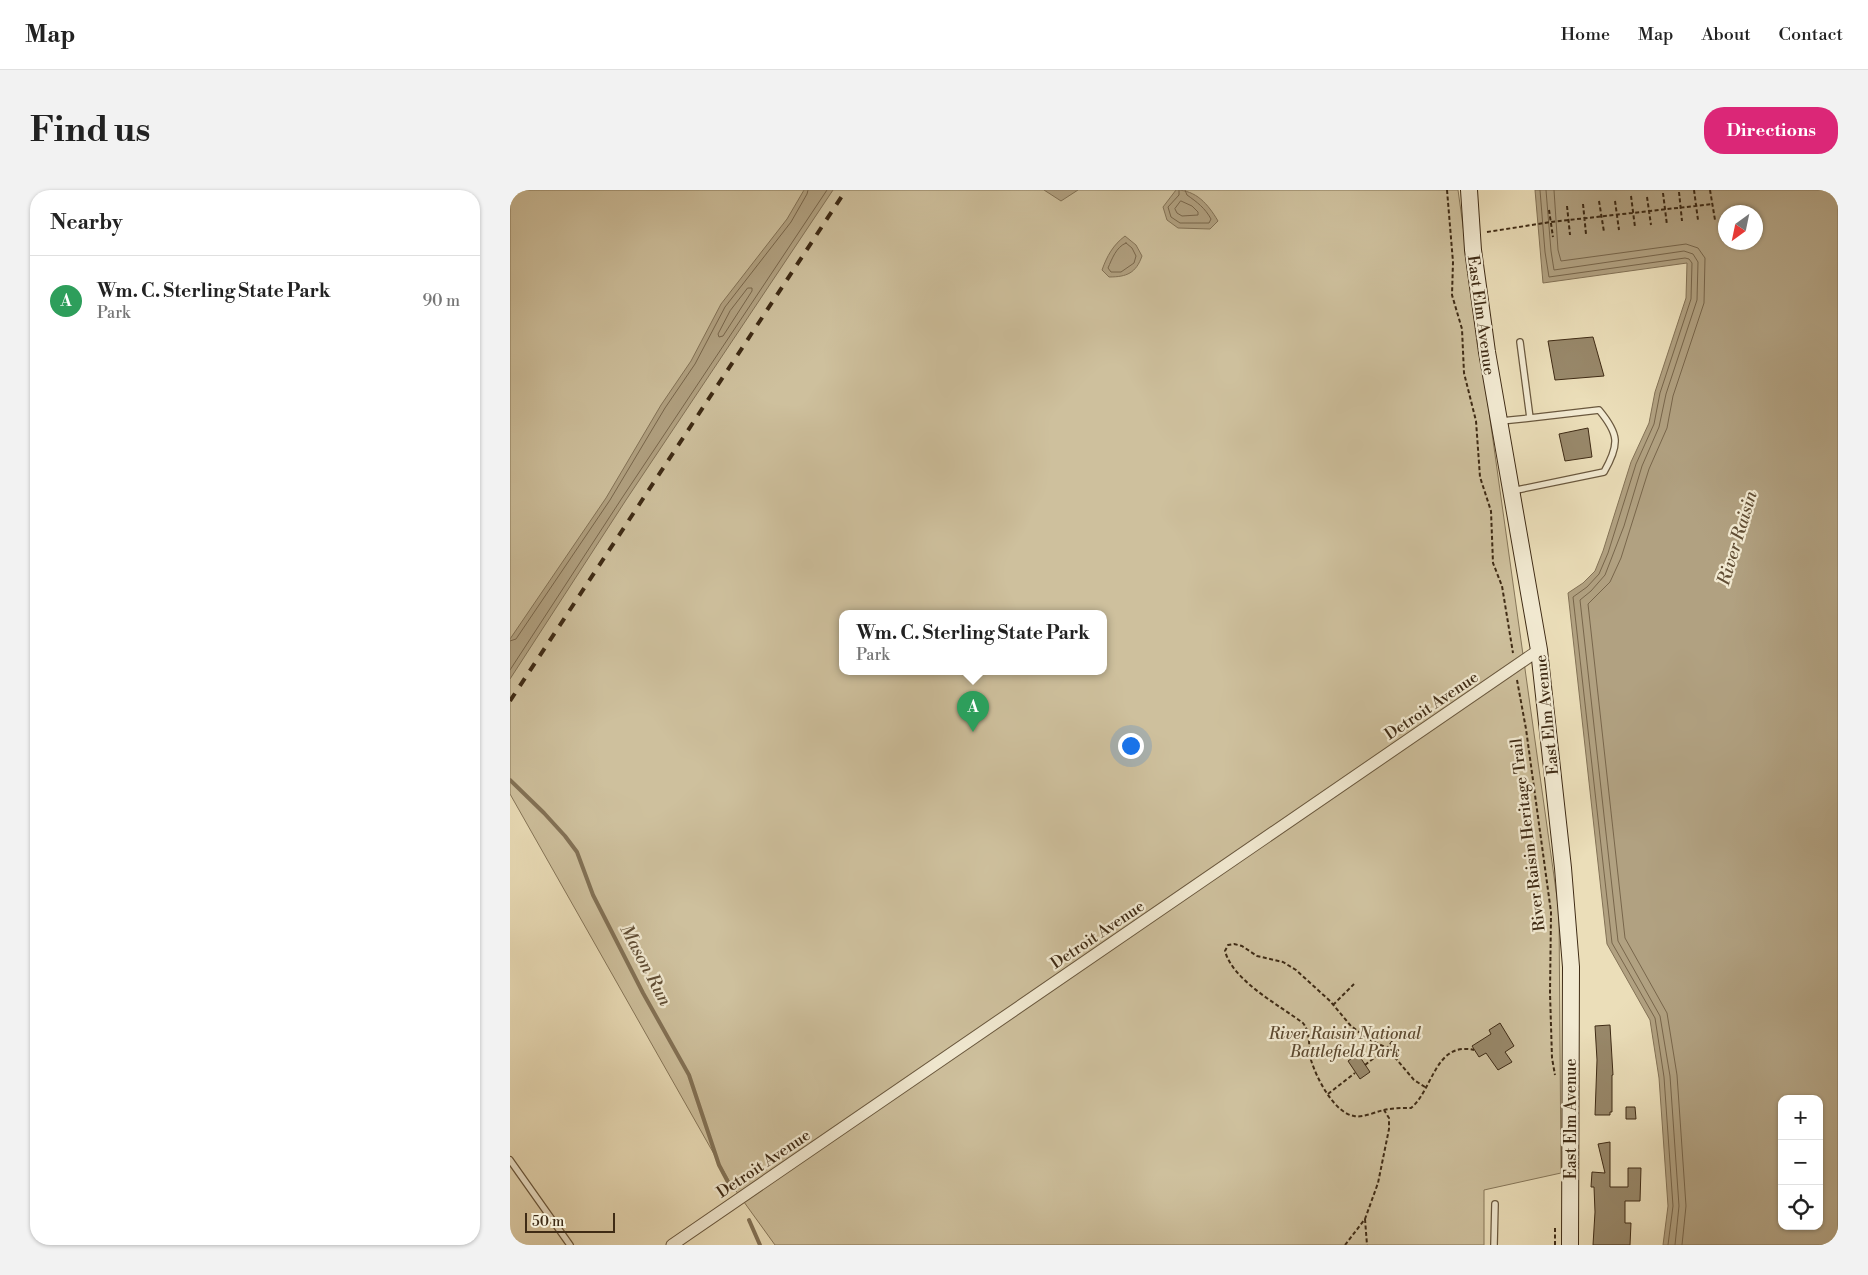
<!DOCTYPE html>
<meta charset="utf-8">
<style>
body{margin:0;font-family:"Libre Bodoni",serif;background:#f2f2f2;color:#222}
.controls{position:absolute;right:15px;bottom:15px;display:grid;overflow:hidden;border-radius:10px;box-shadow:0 1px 4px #0004}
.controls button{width:45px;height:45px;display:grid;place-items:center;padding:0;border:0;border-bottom:1px solid #e0e0e0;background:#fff;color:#222;font:25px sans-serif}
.compass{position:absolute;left:1208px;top:15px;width:45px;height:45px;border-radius:50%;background:#fff;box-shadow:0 1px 4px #0004;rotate:213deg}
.scale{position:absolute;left:15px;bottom:12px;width:90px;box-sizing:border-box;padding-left:5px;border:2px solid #3f2b15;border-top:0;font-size:14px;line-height:18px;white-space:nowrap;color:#3f2b15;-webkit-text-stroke:4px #f2ead2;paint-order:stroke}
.you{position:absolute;left:620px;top:555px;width:18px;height:18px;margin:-12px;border:4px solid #fff;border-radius:50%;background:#1a73e8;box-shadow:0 0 0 8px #1a73e833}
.badge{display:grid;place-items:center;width:32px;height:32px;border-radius:50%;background:#db2777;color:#fff;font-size:16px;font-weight:700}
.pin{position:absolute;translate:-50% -41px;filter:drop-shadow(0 1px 2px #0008)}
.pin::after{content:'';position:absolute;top:26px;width:18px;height:15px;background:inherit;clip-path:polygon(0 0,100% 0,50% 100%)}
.popup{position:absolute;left:329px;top:420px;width:268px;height:65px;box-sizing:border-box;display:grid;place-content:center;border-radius:10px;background:#fff;filter:drop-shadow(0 1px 4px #0005);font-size:16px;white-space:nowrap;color:#767676}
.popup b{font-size:19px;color:#222}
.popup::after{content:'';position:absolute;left:50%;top:100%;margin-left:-10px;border:10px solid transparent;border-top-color:#fff}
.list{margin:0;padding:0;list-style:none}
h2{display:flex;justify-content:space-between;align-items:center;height:65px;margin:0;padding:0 20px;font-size:21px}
h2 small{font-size:16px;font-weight:400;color:#767676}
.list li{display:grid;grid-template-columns:32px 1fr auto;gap:15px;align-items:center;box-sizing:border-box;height:90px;padding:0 20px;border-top:1px solid #e0e0e0}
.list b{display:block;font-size:19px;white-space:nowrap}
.list p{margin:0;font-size:16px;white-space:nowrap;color:#767676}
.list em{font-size:16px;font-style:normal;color:#767676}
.icon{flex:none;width:28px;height:28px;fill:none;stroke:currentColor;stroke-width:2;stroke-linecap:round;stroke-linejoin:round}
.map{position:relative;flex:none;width:1328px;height:1055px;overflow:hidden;border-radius:20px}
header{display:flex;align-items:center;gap:30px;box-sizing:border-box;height:70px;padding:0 25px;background:#fff;border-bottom:1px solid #e0e0e0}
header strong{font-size:24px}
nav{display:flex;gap:28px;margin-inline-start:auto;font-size:18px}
.intro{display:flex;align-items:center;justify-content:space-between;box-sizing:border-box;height:120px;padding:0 30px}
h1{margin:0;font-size:35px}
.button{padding:12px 22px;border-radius:20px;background:#db2777;color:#fff;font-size:18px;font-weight:700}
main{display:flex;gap:30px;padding:0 30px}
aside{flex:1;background:#fff;border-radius:20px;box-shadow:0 1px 4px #0004}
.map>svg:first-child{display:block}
</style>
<header>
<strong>Map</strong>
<nav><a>Home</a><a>Map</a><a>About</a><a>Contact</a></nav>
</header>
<div class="intro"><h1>Find us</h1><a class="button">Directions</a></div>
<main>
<aside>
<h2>Nearby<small></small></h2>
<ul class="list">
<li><span class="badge" style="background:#2e9e5b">A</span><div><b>Wm. C. Sterling State Park</b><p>Park</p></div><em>90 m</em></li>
</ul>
</aside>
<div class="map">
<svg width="1328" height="1055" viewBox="0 0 1328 1055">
<rect width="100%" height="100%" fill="#ebdeb9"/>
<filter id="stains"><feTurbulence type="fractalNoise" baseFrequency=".004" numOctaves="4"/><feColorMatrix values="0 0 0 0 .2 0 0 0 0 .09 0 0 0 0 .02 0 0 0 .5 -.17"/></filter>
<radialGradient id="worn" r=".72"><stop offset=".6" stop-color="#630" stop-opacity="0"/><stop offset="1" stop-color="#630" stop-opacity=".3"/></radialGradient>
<path fill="#cec09d" stroke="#867659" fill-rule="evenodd" d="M0,0H948L1049,722L1051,983L974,1000V1055H265L221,994L0,604ZM333,423H593V481H333Z"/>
<path fill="#b1a181" stroke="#837256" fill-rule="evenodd" d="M294,0H323L116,310L0,489V449L96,308L151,215L181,171L211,114L277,29Z
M534,0H568L551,11Z
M666,0C686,0 698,14 708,31L700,39L668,38L657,30L653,17Z
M1025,0H1328V1055H1153L1158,1016L1149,888L1140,830L1097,754L1058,403L1073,393L1085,381L1093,361L1121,272L1139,233L1145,202L1176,108L1177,73L1033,93ZM1216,22H1246V52H1216ZM1272,909H1309V1036H1272Z
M615,46L626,55L632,66C626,83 617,87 599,87L592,80C597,66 603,55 615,46Z"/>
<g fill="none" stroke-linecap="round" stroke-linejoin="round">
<path stroke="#78664b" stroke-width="1" d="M669,0V5L658,17L661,27L670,33H699L701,29C695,18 687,12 677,5L675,0
M1030,0L1035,62L1039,87L1175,68L1179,69L1182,73L1181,109L1150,203L1144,234L1126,274L1098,363L1089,384L1077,397L1063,407L1102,753L1145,828L1154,887L1163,1016L1158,1055
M1036,0L1041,61L1044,80L1174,61L1183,64L1188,72L1187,110L1156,204L1149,237L1132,276L1114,336L1095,385L1081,401L1070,410L1108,751L1150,826L1160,886L1169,1016L1165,1055
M1044,0L1048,60L1051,71L1176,54L1188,58L1195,68L1194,113L1163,206L1157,238L1139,279L1111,368L1100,392L1078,414L1115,748L1157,823L1167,885L1176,1016L1172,1055
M671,11L682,16L688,22V25L672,26L667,23L665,19Z
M616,53L622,58L626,66L624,73L611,82H601L598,78C602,69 606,57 616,53Z
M238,98H242V101L213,146L209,147L208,144L220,121Z
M0,451L6,449L100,310L155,218L185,174L215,117L281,32L297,4L298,0
M0,480L112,308L317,0"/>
<path stroke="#837256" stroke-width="4" d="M0,590L34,623L55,646L67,662L83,705L133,803L179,885L209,975L218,992
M239,1030L250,1055"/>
</g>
<path fill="#98886a" stroke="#3f2b15" d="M1083,147L1094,186L1045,190L1038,151Z
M1078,238L1082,267L1055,271L1049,244Z
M990,833L1004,856L995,862L1002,872L988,880L976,863L969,867L962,856L981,844L979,840Z
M1100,835L1103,885H1102V922H1100V925H1085L1087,870L1085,836Z
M848,864L860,882L850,889L838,871Z
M1116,917H1125L1126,929H1116Z
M1100,952V997H1118V978H1131L1130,1011H1115V1033H1121L1120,1055H1083L1085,1022L1084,997H1081L1082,982L1095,983L1088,954Z"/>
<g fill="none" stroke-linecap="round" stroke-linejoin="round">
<g stroke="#6a583e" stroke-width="8">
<path id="service" d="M991,231L1020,228L1010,152
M1002,301L1094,282C1110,254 1109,244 1089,220L1020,228
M0,970L60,1055
M984,1055L985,1014"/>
</g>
<g stroke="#6a583e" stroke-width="13">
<path id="minor" d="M162,1055L1029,460"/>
</g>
<g stroke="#3f2b15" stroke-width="18">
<path id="secondary" d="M959,0L963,60L977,162L1029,460L1053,678L1061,777L1060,1055"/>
</g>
<path stroke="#3f2b15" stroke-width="2" stroke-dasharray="4 2.5" stroke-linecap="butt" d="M937,0L943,72L942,105L952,139L954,183L966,231L970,287L981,321L983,373L992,396L1003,463
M1184,0L1188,30
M1200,0L1205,30
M1169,2L1172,31
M1153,3L1157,35
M1121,6L1125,37
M1137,7L1141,35
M1089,11L1094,42
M1105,11L1109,40
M1073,14L1076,44
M1057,16L1060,45
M1039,20L1043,47
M977,42L1041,32L1203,14
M1007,490L1016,539L1041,722L1040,803L1042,868L1045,885
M823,815L844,794
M855,875L877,858L890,842
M915,897L904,890L877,858L858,849L841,836L820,811L786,780L773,772L747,766L732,756L724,754L718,755L715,761C723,791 769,815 793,833C801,843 798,857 801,870C806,887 824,923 844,926C853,928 865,922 874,920C883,918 892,918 901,918C923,900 925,851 964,860
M818,904L845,883
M855,1029L857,1055
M835,1055L855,1029L868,993L879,939V928L874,920
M1045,1055V1037"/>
<use href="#service" stroke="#f2ead2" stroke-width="5.5"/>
<use href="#minor" stroke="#f2ead2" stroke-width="11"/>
<use href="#secondary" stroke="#f2ead2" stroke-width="16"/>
<path stroke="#3f2b15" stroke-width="4" stroke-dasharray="9 9" stroke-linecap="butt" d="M0,511L336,0"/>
</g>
<g text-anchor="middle" stroke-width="4.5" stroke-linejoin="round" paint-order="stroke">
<g font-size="16" fill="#3f2b15" stroke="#f2ead2">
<text transform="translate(972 125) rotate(82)" y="6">East Elm Avenue</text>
<text transform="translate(921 515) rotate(-34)" y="6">Detroit Avenue</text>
<text transform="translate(1036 525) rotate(-96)" y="6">East Elm Avenue</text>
<text transform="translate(1017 645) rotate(-97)" y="6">River Raisin Heritage Trail</text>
<text transform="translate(587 744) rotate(-34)" y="6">Detroit Avenue</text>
<text transform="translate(1060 929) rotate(-90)" y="6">East Elm Avenue</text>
<text transform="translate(253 973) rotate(-34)" y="6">Detroit Avenue</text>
</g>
<g font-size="16" font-style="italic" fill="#5c4930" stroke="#f2ead2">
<text x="835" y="849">River Raisin National<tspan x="835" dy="18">Battlefield Park</tspan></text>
</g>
<g font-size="18" font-style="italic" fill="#614e35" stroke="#f2ead2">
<text transform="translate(1227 348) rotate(-73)" y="6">River Raisin</text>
<text transform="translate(136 775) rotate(62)" y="6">Mason Run</text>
</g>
</g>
<rect width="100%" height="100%" filter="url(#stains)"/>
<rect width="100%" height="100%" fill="url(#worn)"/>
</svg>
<div class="controls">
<button>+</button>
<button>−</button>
<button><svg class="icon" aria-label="locate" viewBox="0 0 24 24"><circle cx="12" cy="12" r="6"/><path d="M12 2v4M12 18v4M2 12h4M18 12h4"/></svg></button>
</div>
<svg class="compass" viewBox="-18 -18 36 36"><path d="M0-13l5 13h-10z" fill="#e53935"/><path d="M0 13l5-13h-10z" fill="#767676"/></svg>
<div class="scale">50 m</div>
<div class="you"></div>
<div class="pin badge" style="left:463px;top:542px;background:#2e9e5b">A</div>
<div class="popup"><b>Wm. C. Sterling State Park</b>Park</div>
</div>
</main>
